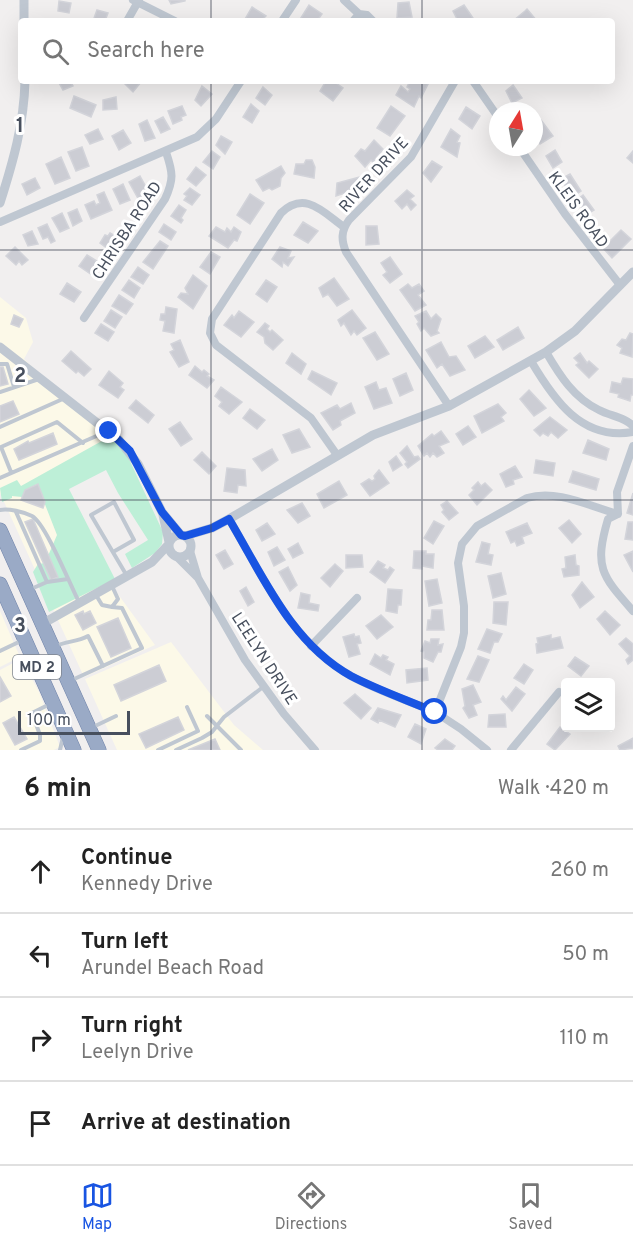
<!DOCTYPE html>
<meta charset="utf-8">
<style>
body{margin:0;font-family:Overpass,sans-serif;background:#f6f6f6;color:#222}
.controls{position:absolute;right:18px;bottom:18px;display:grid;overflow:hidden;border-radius:6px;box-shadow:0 6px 24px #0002}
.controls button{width:54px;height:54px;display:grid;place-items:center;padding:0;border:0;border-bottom:2px solid #e0e0e0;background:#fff;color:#222;font:30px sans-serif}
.compass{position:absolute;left:489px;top:102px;width:54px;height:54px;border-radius:50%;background:#fff;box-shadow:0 6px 24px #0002;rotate:11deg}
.scale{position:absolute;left:18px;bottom:15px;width:112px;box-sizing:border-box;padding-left:6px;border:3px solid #474f5d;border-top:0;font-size:16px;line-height:21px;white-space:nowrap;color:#474f5d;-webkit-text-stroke:4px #fff;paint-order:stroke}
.stop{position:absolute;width:18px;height:18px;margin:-14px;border:4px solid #1854e2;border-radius:50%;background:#fff}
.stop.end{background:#1854e2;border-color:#fff;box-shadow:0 2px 6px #0008}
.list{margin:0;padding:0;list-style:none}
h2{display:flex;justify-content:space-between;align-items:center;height:78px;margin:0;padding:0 24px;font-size:26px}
h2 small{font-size:20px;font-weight:400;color:#767676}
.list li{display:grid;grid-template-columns:39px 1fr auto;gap:18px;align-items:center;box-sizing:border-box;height:84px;padding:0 24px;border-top:2px solid #e0e0e0}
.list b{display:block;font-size:22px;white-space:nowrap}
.list p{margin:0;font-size:20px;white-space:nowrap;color:#767676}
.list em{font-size:20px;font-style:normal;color:#767676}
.icon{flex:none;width:33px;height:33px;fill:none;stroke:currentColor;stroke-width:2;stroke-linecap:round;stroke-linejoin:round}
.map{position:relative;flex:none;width:633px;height:750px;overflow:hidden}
.search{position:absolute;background:#fff;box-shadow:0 6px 24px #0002;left:18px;right:18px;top:18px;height:66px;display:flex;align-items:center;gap:15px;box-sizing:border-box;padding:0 21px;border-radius:6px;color:#767676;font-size:22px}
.sheet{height:414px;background:#fff}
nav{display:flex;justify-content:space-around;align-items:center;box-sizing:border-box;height:84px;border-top:2px solid #e0e0e0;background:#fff;font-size:16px;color:#767676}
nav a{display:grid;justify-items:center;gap:3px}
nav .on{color:#1854e2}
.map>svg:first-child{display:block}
</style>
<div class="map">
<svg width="633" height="750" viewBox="0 0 633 750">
<rect width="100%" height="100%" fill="#f1efef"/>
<path fill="#fcf9e8" d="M0,297L26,318L33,342L24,359L110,441L40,478L115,590L155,645L84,677L0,493Z
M0,611L20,657L0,667Z
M171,642L234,725L263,750H117L85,679Z
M21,659L39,692L60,747L54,750H0V670Z"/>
<path fill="#bdefd7" d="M109,437L122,444L163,532L162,544L155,553L132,568L125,554L148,540L118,493L106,470L69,489L115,579L49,612L33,572L38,564L45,563L57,535L37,484L25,490L22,497L12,496V498L2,502L0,488L17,480L21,486Z"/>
<path fill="#cccdd4" stroke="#d3d4da" stroke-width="1.5" d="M169,0H185V1L171,4Z
M59,1L71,3L69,13L58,11Z
M409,2L412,17L397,18L398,3Z
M309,5L322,14L317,21H299Z
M464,5L475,21H458L453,11Z
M252,7L266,16L262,20L244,21Z
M527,9L537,21H513L525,11Z
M97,10L108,13L105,21H93Z
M58,81H70L73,86L63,90Z
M122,81H140L141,82L133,92Z
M326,81H333L343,88L333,101L320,91Z
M410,81H422L428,84L421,98L419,96L414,107L396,95L401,86L408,92L410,89L407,87Z
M513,85L522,98L512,103L506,91Z
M202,86L212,94L201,106L195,100Z
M263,87L272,95L265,105L256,98Z
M74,96L96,105L91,117L70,108Z
M116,97L117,109L103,110V100Z
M251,104L259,111L252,123L243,117Z
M182,106L186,115L181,117L182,120L173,124L168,111Z
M391,106L405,116L390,136L377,128Z
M466,107L480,116L472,129L459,119Z
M163,117L170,129L161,133L155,121Z
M147,120L155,138L145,141L139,124Z
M541,120L553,136L540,144L535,137L540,134L534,128V125Z
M98,129L103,139L90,144L85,135Z
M451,129L460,136L457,142L460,143L457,157L441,147Z
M123,130L131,143L119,150L112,136Z
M221,136L232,142L225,154L216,145Z
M374,140L383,149L373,162L371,160L365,167L355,156L361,149L365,151Z
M82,147L89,166L76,171L68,152Z
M555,150L562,162L553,168L546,156Z
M212,151L220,157L213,169L203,162Z
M633,151V163L627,158Z
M61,157L70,178L55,184L46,164Z
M306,160H312L315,167L314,178L294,174L296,164H304Z
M432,161L442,167L431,182L423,173Z
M281,166L285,173L281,178L280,186L272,190L269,188L263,191L256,180Z
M196,167L206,175L196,186L187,179Z
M570,174L581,191L572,197L561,179Z
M140,176L151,196L140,202L129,182Z
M360,177L365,189L357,193L354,190L336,196L337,183Z
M35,178L40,188L27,195L22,184Z
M123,184L130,200L120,204L113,189Z
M190,188L200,195L192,205L184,200L187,196L184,194Z
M407,190L414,196L410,199L416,205L411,210L407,204L402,209L395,201Z
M104,192L112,210L91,219L85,205L94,201L96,205L100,203L97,195Z
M250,194L264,203L250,224L237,215Z
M583,195L594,210L586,215L577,200Z
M179,205L186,210L181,218L183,220L181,223L171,216Z
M77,209L82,221L73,226L68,213Z
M62,213L69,228L60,232L52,218Z
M303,222L318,231L308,243L294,235Z
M47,224L55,241L51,243L48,237L43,239L38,228Z
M164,224L176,232L171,240L159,232Z
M366,226H377L379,244L366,245Z
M216,227L225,232L227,228L231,232L234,227L241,232L237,241L234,240L228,248L209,236Z
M621,230L631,239L612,258L603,248Z
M32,231L38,244L28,246L23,235Z
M110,233L117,237L108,249L100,243L105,235L108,236Z
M160,241L168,246L153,269L143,262Z
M15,247L28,260L22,265L19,261L16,265L6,256Z
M280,247L291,251L288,258L294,257L288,266L283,262L282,267L272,259Z
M211,252L220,257L210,274L200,267Z
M87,255L100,263L92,275L79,266Z
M390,257L402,274L390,283L383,275L387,272L381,263Z
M138,267L149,275L143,284L131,277Z
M193,275L207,286L193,309L178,297L181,293L188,294L185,288Z
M334,278L349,299L337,306L328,294L323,297L319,288Z
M129,280L140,288L134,298L122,290Z
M266,280L277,287L267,302L256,294Z
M67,283L81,292L74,302L60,294Z
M408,284L412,288L419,284L424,291L418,295L426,305L415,311L400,290Z
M119,295L133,304L126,314L112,306Z
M166,307L177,309L174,333L163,331L165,321L160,320L161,314H165Z
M111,310L122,317L115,328L104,321Z
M352,310L366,328L357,335L354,331L351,335L344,323L341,326L338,320Z
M239,311L254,322L241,337L224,325L232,315L234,318Z
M426,311L431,319L436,314L441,319L437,331L439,333L431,336L424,328L421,331L417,324L419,322L415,316Z
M14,315L23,319L19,327L11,324Z
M265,323L269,326L267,329L270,332L272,330L283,340L273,350L265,343L264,337L257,332Z
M101,324L114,332L108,341L95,333Z
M518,327L524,338L503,350L497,340Z
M375,332L389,354L377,360L363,338Z
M630,333L633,334L632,357L620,353L622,348L617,345L622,339L626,340Z
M485,336L494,347L475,358L468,346Z
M180,340L189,362L179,367L170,352L174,350L171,344Z
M441,342L449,357L456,356L465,370L450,376L442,364L437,368L426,350Z
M71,351L91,369L84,376L78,371L76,373L62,361Z
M292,353L306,364L301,374L286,363Z
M580,353L587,363L589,361L598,369L589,378L576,365L579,363L574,358Z
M195,366L202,372L204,370L209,374L207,376L214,380L207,388L189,375Z
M0,367H3L8,384L0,386Z
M109,371L123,383L120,387L124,390L118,398L99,385Z
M312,371L337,383L331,395L308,379Z
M406,373L413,390L400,396L393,379Z
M623,378L633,379V395H631L630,401L618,397L619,394L610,392L612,382L621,384Z
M376,382L379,390L386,388L392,403L374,409L365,387Z
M221,387L242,402L229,414L219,406L222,402L215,396Z
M529,390L546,408L534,416L520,399Z
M136,400L154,415L148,423L129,408Z
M13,401L19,414L0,422V406Z
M351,403L355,413L340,421L341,425L333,430L321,413L337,405L340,409Z
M498,404L506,413L501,417L504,421L482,433L474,416Z
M250,409L265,420L257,429L243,418Z
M550,417L567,430L558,438L551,432L548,436L543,433L540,436L534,430Z
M180,422L192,439L181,446L169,429Z
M468,426L476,437L463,445L456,434Z
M299,429L310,447L292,453L283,435Z
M441,431L449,442L439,446L444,453L437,457L433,453L430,457L427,453L424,456L418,446L432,434L434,436Z
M53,433L57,444L19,460L14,449L28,441L29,443Z
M588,440L609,449L606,460L583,453Z
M407,446L414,457L418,456L420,459L408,468L405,464L407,462L400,453Z
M272,449L278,460L262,471L253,459Z
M202,452L216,466L209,474L194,460Z
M396,456L402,465L393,471L389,462Z
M536,460L555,463L553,476L534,473Z
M515,466L522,477L513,480L514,484L506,487L500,474Z
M227,468L245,470L246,486L238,485L237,493L224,491Z
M379,470L389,483L370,496L361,484L369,479L372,481L375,479L374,476Z
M573,471L599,479L596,490L569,482Z
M339,481L347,495L324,508L317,494Z
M478,482L481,486L485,483L492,490L477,505L469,495L474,490L472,488Z
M38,484L45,502L43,508L21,500L25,490Z
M633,493V515L627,513Z
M447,501L458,513L449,520L442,512L444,510L441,505Z
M302,503L310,516L298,523L287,510Z
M33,519L58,577L51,580L25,522Z
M569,520L581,534L572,543L559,528Z
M434,521L444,526L433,544L424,538Z
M628,522H633V540L625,539Z
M267,523L275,534L262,541L256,530Z
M527,523L532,533L522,537L524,543L517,546L515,541L511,543L506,532Z
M482,542L490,544L488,554L493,555L491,565L476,562Z
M298,543L303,553L293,558L288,549Z
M277,547L285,560L274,566L268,552Z
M225,550L233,564L224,569L216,555Z
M414,551H426V554H434L433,568L422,566V569L413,568Z
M633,551V572L624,555Z
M346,555H362L363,567L346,568Z
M575,555L576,565L579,566V575L564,577L562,569L566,568L565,557Z
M378,561L385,565L383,568L388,570L390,567L394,570L385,583L370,572Z
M335,564L343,571L330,587L321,578Z
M288,567L297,585L290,591L279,572Z
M501,573L506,594L493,598L488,576Z
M437,579L442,603L429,606L425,581Z
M582,582L594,597L580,608L572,595Z
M246,587L254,602L248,606L240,591Z
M388,589L402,590L401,605H398L397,613L386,611Z
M301,593L310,595L309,603L319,605L318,611L298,608Z
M494,602H508L506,625L493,623Z
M432,610H442L444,630H427L428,620H431Z
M83,611L84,614L90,611L96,623L83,630L75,615Z
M605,611L620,625L610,635L597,619Z
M381,615L393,627L377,639L366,626Z
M118,618L131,648L111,657L97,627Z
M487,629L502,634L498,642H494L490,653L478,649Z
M354,634L355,637L359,636L361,643L357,644L360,654L349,657L343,637Z
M551,635V639L560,637L563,648L537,653L536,644L538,643L537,638Z
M626,638L633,644V660L628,664L626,660L630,656L619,644Z
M431,639H439L438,645L443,644L441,652H438L433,662L424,658V652L421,651L425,641L430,643Z
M375,654L381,658L383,655L388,657L386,660L394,664L390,675L370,664Z
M478,656L489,660L479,682L467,679Z
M575,657L589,666L581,676L568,666Z
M524,664L533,670L524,684L514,678Z
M159,665L166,681L121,701L114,685Z
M427,668L428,680L407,683L406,670Z
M0,677L11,696L0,702Z
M473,685L481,702L473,705L477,715L469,718L463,708L465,706L462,689Z
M516,687L525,694L512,711L501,699L503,696L506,700Z
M355,694L371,708L361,719L344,703Z
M378,708L401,715L395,727L379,720L378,723L371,719Z
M505,714L506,727H488L489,715Z
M14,717L27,739L15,745L3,723Z
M178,717L184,730L146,748L139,734Z
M415,724L426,729L421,744L408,737Z
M560,727L570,734L555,750L547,744Z
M633,738V748L620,750L618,746Z
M215,739L220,750H188Z
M445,739L455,746L452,750H438L435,748Z"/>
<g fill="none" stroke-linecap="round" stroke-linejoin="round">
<g stroke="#7184aa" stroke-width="15">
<path id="trunk" d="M0,530L99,750
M0,584L74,750"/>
</g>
<path stroke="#bfc7d1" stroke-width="4" d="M0,364H7L8,367L14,387
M0,392L39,379
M0,427L65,398
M11,472L1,447L57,422L83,443
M0,478L108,431
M0,510C8,508 24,512 32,516C46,524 70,585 79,602
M16,512L47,582
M113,552L134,540L114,502L91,515L127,576
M31,589L47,582L68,579
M96,595L102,605L112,607L118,599L112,586
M56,646C67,641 77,642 88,636L103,666
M0,651L23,640
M72,680L142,648L122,608L112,607
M207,716L241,750
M93,727L116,716
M21,750L40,741V735L32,713L50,704
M60,750L63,737
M158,750L198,731L187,707
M176,750L202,738L212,732L224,717L263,687"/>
<path stroke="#bfc7d1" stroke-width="8" d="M133,0L175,21
M344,0L359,14L367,15L373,21
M127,21L139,0
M282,21L296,0
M353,21L359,14
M473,81L498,117
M519,147L565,214L620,285
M0,222L197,137L216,119L241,81
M84,318L165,199C174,179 173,173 166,152
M546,352C560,376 574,398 599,410C610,416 625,417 633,426
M531,361C554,400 582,441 633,432
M449,406L346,252C341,240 341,231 349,220L411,157L455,81
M633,446L617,492L618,514L608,519C594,567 601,575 633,611
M337,455L311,418L216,345L210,333L212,319L281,213C305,190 323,212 344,227
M229,519C263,576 291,643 351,676C378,691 407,700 435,712L461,729L487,750
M190,551L198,578L245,660L284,714L315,750
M177,557L197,577
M311,646L357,598
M435,712L461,647L464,633V606L458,563L462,544L477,526L527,498C557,489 589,506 618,514
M511,750L559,692"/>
<path stroke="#bfc7d1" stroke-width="9" d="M24,0V21
M0,203C13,162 24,124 25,81
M0,347L119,440L138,464L162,512L181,535
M163,515L169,542
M169 546a11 11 0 1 1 22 0a11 11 0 1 1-22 0Z
M185,536L212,528L229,519L373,435L449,406L546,352L575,331L633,272
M42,624L152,562L169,544"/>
<use href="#trunk" stroke="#9aaac6" stroke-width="14"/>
</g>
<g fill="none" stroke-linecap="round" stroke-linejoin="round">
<path stroke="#1854e2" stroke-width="8" d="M109,431L130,451L162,512L181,535L185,536L212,528L229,519C263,576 291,643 351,676C378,690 407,700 435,712"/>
</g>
<path fill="none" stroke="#474f5d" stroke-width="1.5" stroke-opacity="0.55" d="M211,0V21M422,0V21M211,81V750M422,81V750M0,250H633M0,500H633"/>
<g text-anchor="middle" stroke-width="6" stroke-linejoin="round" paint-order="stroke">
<rect fill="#fff" stroke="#7e848e" stroke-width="1.5" x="13" y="655" width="48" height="24" rx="4.5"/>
<g font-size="15" font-weight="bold" fill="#474f5d">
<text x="37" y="672">MD 2</text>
</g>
<g font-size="16" fill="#474f5d" stroke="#fff">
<text transform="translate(373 174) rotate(-48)" y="6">RIVER DRIVE</text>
<text transform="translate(579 209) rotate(54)" y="6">KLEIS ROAD</text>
<text transform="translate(126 230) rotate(-57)" y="6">CHRISBA ROAD</text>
<text transform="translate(265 658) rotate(57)" y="6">LEELYN DRIVE</text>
</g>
</g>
<g font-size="20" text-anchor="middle" font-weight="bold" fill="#474f5d" stroke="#fff" stroke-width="6" stroke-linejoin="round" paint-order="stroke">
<text x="20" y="132">1</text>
<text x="20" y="382">2</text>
<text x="20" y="632">3</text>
</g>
</svg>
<div class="controls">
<button><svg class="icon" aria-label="layers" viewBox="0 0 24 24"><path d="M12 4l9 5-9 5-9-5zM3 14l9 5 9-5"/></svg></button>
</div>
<svg class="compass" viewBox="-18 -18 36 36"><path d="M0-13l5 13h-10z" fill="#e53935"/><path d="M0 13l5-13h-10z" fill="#767676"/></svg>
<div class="scale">100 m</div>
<div class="stop" style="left:435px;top:712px"></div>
<div class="stop end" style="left:109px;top:431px"></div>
<div class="search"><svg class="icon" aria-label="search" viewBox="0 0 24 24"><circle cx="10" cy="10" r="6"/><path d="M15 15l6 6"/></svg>Search here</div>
</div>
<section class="sheet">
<h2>6 min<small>Walk · 420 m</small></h2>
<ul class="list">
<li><svg class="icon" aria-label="ahead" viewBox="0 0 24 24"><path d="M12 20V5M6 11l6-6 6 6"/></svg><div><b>Continue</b><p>Kennedy Drive</p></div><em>260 m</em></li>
<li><svg class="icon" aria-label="left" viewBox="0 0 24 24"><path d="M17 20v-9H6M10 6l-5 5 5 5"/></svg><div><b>Turn left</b><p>Arundel Beach Road</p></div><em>50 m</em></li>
<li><svg class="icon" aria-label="right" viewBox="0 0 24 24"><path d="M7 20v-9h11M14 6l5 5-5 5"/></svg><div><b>Turn right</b><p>Leelyn Drive</p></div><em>110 m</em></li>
<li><svg class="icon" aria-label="arrive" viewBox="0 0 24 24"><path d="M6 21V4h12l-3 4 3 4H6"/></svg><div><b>Arrive at destination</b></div></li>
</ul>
</section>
<nav>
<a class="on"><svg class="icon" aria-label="map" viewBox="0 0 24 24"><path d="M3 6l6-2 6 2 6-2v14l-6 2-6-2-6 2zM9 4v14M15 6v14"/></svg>Map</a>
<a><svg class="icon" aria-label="directions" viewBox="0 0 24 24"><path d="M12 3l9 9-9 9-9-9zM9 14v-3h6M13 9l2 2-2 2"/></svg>Directions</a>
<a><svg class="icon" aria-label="saved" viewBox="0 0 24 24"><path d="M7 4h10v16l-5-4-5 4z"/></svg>Saved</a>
</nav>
